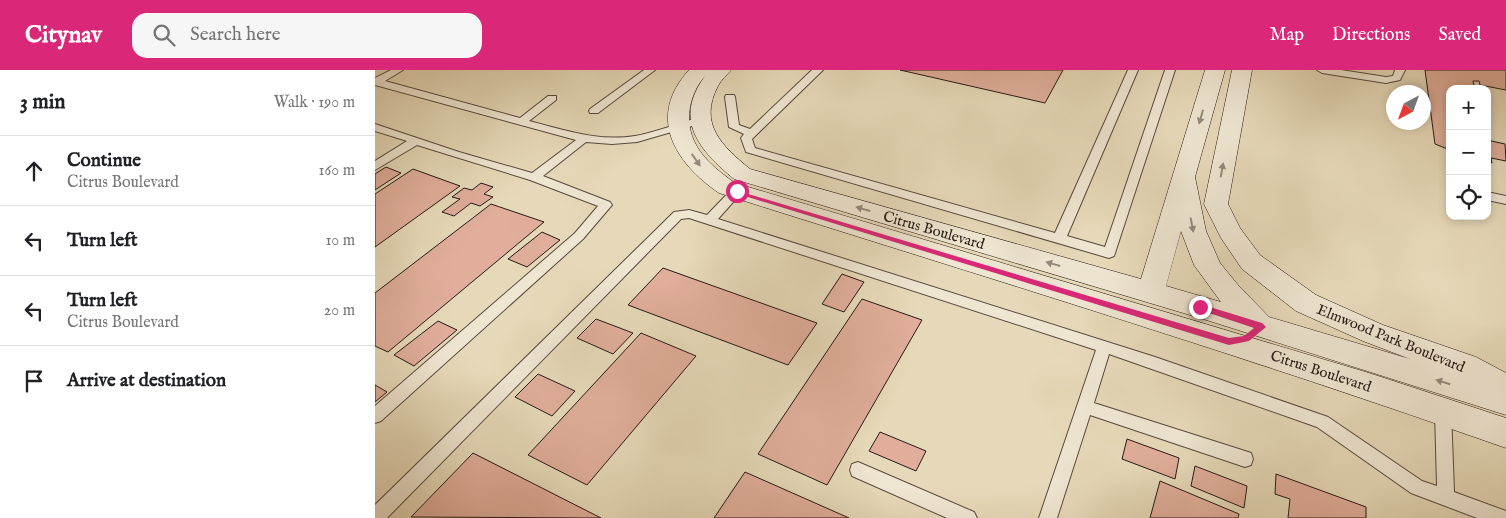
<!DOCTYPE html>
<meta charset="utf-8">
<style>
body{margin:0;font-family:"IM FELL English",serif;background:#f6f6f6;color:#202124}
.controls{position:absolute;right:15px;top:15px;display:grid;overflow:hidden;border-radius:10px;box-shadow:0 2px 8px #0003}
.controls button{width:45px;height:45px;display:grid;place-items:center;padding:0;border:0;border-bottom:1px solid #e0e0e0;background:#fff;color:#202124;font:25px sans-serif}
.compass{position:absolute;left:1011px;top:15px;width:45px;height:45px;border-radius:50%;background:#fff;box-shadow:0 2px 8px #0003;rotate:221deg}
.stop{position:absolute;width:15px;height:15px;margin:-11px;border:4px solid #db2777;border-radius:50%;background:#fff}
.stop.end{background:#db2777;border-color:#fff;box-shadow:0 1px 5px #0008}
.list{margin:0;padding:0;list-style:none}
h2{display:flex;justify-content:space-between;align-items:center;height:65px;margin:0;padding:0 20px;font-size:21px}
h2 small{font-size:16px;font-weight:400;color:#757577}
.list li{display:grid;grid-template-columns:32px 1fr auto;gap:15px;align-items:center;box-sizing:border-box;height:70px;padding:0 20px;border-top:1px solid #e0e0e0}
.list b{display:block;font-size:19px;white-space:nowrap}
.list p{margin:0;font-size:16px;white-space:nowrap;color:#757577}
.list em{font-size:16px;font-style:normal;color:#757577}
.icon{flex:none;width:28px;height:28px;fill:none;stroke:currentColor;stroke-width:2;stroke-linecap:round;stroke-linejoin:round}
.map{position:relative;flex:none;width:1131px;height:448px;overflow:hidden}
header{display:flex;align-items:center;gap:30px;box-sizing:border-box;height:70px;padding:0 25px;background:#db2777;color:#fff}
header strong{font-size:24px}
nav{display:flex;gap:28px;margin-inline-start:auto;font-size:18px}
.search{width:350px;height:45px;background:#f6f6f6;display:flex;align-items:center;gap:12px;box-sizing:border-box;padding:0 18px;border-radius:15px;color:#757577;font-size:19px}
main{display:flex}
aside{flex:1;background:#fff}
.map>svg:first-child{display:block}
</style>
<header>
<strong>Citynav</strong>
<div class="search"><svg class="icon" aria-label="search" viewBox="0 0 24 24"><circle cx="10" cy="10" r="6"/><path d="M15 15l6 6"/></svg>Search here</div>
<nav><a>Map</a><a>Directions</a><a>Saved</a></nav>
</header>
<main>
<aside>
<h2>3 min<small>Walk · 190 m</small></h2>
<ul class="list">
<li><svg class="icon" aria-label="ahead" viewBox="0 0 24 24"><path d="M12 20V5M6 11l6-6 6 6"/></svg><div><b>Continue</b><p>Citrus Boulevard</p></div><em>160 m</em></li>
<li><svg class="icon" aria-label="left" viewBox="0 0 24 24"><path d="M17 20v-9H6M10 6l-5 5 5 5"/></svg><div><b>Turn left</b></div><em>10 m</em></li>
<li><svg class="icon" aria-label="left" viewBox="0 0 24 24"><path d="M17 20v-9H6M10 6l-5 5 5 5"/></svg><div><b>Turn left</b><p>Citrus Boulevard</p></div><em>20 m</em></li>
<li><svg class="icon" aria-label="arrive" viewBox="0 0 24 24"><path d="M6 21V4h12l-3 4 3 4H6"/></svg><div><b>Arrive at destination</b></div></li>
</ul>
</aside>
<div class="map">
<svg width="1131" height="448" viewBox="0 0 1131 448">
<rect width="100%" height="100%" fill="#e6d9b9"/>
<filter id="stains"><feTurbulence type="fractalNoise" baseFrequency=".004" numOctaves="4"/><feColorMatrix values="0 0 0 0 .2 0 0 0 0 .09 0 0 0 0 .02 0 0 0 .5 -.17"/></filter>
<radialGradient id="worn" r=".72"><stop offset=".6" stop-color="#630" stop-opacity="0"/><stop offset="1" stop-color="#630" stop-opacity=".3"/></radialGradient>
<path fill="#e0ae9b" stroke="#271913" d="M525,0H688L670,33Z
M1050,0H1131V20L1105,15L1104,11H1098L1100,19H1075V80L1060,74Z
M1112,70L1130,74L1131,91L1116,88L1117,93L1112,92Z
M11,97L26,103L0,120V104Z
M38,99L85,116L0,177V124Z
M106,113L118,117L109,124L118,127L105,136L96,133L79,146L67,142L85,129L77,127L89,118L97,120Z
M116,134L169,152L13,282L0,276V223Z
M167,162L185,170L152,197L133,189Z
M288,198L442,253L413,295L253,235Z
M467,204L489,212L469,242L447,234Z
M487,229L547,250L452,415L383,384Z
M221,249L258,263L238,284L202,268Z
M63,251L82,260L39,296L19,285Z
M266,263L321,286L212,415L153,385Z
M163,304L200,321L177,346L140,327Z
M0,315L12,322L0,332Z
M505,362L551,381L541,401L494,381Z
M752,369L804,388L800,409L747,389Z
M98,383L226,448L36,447Z
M820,396L872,416L869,438L816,416Z
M370,402L474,448H339Z
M901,404L991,437V448H913L915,429L900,424Z
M785,411L864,444L863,448H775Z"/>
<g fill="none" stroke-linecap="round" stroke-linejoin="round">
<g stroke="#57493c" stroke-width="2">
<path id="lane" d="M16,0H28L10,11L145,48L173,26H181V30L154,51C190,60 223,72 260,66C283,62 305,52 327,47L332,50L331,52L262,72L237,74L211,72L168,106L235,132L237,135L208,169L6,351L0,353V336L200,163L223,136L155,110L42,75L0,100V91L32,71L0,61V54L84,82L157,103L201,70L0,15V8Z
M269,0H280L223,43H215L214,41L215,39Z
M437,0H448L377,69L380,78L680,163L753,0H763L692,166L730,177L790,0H800L740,183L739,186L734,188L371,82L366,68L369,64L354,57L350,27L351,25H359L360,27L364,55L375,59Z
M942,0H966L1011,7L1018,6L1020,0H1030L1025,10L1011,13L947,3Z
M362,117L368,121L343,149L780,287L953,347L1047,411L1062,416L1060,341L1062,336L1068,334L1074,336L1076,341L1079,422L1131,441V448H1102L1036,423L942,357L734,284L719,333L870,381L876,383L878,389L876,395L870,397L715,345L682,448H664L721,280L314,148L306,149L12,448H0V435L299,142L314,140L332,145L358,118Z
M1112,122L1131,126V134L1112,130Z
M483,392L599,442L602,448H572L477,406L475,400L477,394Z"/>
</g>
<g stroke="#271913" stroke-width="1">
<path id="secondary" d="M314,0H356C352,5 346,10 343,16C323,54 347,76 375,99L766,209L830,0H850L820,107L831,161L845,193L863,215L894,247L1035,289L988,271L921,241L867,199L846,168L829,134L857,0H877L853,134L865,158L885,185L941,225L1008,255L1101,287L1131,303V345L825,248L359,109C324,80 298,50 330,6C322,15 317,26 315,37C309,73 333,94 360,113L994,303L1131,348V378C871,286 607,206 344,123C300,93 271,47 314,0ZM806,161L819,195L846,232L791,216Z"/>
</g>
<use href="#lane" fill="#efe6d2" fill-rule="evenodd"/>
<use href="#secondary" fill="#efe6d2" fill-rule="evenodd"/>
</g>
<defs><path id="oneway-solid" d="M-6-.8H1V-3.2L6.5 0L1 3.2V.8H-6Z" transform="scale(1.25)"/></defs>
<g fill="#958a7c">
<use href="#oneway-solid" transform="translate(826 47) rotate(106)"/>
<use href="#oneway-solid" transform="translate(321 90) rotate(55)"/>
<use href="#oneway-solid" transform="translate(847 100) rotate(-80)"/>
<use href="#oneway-solid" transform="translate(488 139) rotate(-164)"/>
<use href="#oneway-solid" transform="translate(817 155) rotate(79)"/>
<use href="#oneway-solid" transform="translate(678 194) rotate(-164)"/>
<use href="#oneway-solid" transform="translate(1068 312) rotate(-163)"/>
</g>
<path fill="#db2777" d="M360,120L854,268L869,266L879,258L822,239V234H825L887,253L891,257L874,271L854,275L360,123Z"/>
<g text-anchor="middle" stroke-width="4" stroke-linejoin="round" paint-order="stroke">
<g font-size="15" fill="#271913" stroke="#efe6d2">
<text transform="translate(559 160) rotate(16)" y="5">Citrus Boulevard</text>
<text transform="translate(1016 268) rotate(22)" y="5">Elmwood Park Boulevard</text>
<text transform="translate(946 301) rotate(18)" y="5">Citrus Boulevard</text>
</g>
</g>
<rect width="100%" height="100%" filter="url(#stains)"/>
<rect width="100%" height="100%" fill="url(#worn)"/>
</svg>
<div class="controls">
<button>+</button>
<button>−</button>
<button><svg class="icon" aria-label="locate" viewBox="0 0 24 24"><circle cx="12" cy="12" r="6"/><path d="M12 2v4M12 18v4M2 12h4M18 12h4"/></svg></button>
</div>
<svg class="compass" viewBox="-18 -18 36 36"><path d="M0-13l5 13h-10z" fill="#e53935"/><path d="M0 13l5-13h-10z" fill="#757577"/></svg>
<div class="stop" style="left:362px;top:121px"></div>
<div class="stop end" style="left:825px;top:237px"></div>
</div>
</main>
